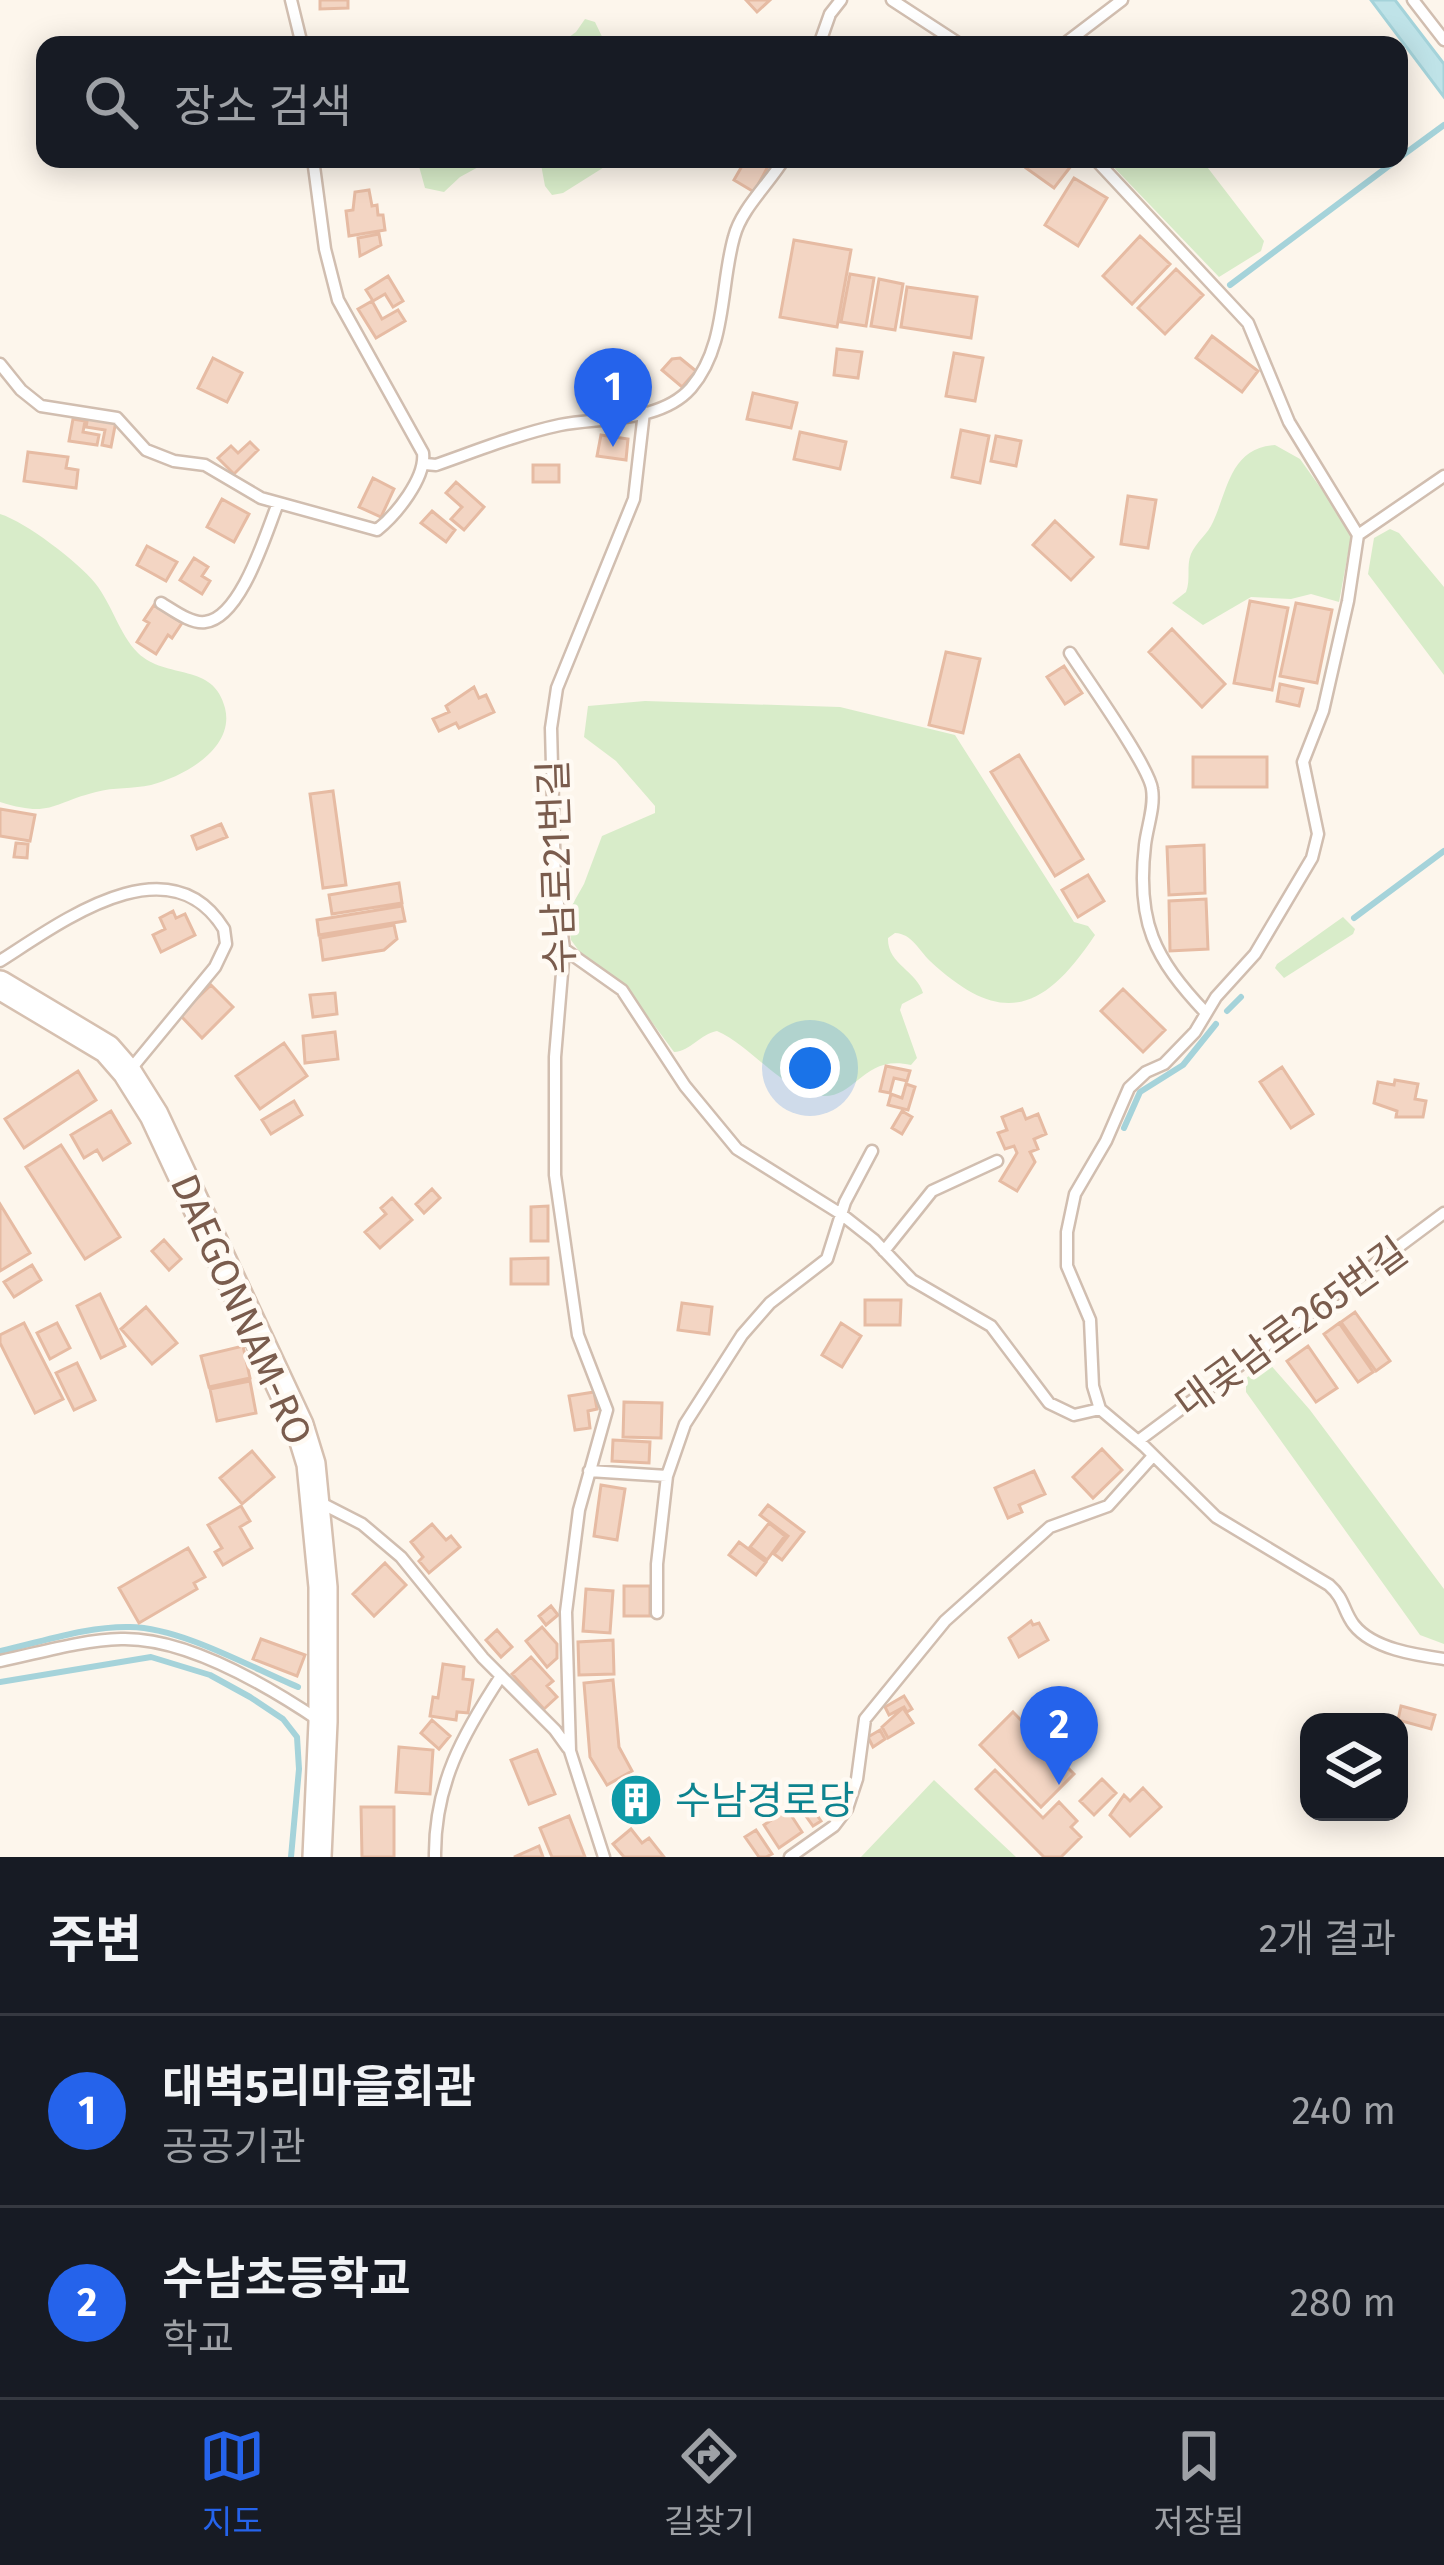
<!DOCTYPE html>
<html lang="ko">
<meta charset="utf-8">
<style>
body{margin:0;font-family:"Fira Sans","Noto Sans KR",sans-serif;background:#20242c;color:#f1f3f6}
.controls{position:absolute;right:36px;bottom:36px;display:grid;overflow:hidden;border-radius:24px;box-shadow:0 6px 30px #0003}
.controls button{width:108px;height:108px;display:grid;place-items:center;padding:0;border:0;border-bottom:3px solid #363941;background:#171b24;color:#f1f3f6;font:60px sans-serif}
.you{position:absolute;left:810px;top:1068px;width:42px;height:42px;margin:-30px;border:9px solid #fff;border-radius:50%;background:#1a73e8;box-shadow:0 0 0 18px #1a73e833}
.badge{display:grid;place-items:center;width:78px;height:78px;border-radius:50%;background:#2563eb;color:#fff;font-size:39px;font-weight:700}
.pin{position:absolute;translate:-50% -99px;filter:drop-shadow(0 3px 6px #0008)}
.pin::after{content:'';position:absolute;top:63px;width:42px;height:36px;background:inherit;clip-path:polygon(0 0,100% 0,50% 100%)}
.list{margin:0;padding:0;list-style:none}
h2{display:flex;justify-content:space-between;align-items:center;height:156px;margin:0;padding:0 48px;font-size:51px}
h2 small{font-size:39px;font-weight:400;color:#9ea1a6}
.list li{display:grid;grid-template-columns:78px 1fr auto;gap:36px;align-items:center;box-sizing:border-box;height:192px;padding:0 48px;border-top:3px solid #363941}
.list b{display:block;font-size:45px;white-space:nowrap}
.list p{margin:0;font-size:39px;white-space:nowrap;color:#9ea1a6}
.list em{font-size:39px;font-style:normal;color:#9ea1a6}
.icon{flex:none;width:66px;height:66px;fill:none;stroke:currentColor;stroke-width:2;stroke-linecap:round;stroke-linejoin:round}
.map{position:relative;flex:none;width:1444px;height:1857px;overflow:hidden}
.search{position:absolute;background:#171b24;box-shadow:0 6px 30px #0003;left:36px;right:36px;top:36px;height:132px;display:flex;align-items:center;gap:30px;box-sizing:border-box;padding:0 42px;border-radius:24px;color:#9ea1a6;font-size:45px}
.sheet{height:540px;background:#171b24}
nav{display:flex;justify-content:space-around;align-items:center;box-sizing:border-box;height:168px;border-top:3px solid #363941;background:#171b24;font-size:33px;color:#9ea1a6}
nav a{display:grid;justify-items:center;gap:6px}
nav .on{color:#2563eb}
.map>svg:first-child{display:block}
</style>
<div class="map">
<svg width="1444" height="1857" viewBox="0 0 1444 1857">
<rect width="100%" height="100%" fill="#fdf6ec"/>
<path fill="#d8ecc9" d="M585,19L595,22L606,45H558L576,32Z
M417,159H493L460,177L444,192L425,188Z
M540,159H617L563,193L552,195L545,186Z
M1106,159H1201L1264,241L1261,251L1219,277Z
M1275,445L1300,459L1352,532L1339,602L1311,594L1291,599L1251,597L1203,625L1172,603L1186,592C1191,579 1186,566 1191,554C1196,542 1208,534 1213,522C1228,490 1230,448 1275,445Z
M0,514C26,522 78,562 95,583C112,604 119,634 138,653C166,680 214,662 225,708C235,748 185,776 151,785C133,789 114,787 96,792C52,803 51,818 0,802Z
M1390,529L1399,533L1444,587V675L1368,574L1374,538Z
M645,701L840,707L955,735L1074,922L1088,926L1095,935C1043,1013 1001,1027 930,961C918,949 912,934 895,933L888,938C887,964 917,971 923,993L902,1004L900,1010L917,1058L911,1065C860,1053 856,1104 815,1095C778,1086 751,1046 717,1031C700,1034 691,1051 674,1052L623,983L579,951L571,940L567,914L584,884L602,836L655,813V806L616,761L584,737L588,706Z
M1343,917L1355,929L1353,934L1284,978L1275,968L1277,964Z
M1269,1363L1310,1410L1444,1589V1644L1420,1635L1246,1392V1378Z
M934,1780L1016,1857H861Z"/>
<path fill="#bfe3e8" stroke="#a5d3da" stroke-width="3" d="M1371,0H1395L1444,64V97Z"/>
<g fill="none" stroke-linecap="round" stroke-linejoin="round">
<path stroke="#a5d3da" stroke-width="6" d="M1399,158L1444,125
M1230,285L1398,159
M1354,918L1444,851
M1227,1011L1241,997
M1124,1128L1140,1092L1183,1065L1216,1024
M0,1651C42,1642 87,1626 130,1627C182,1628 250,1667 298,1687
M0,1682L151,1657L210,1675L250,1697L283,1719L297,1737L299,1769L291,1857"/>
</g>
<path fill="#f3d5c3" stroke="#e6bba3" stroke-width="3" d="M320,0H348V8L320,9Z
M746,0H770L757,12Z
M746,159L771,161L754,192L734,180Z
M1033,159H1061L1071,166L1054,188L1026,168Z
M1074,178L1107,198L1078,246L1045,225Z
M369,190L372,206L377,205L378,215H383L385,230L349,236L346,211L353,210L355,192Z
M379,234L381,245L360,256L358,238Z
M1140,236L1170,264L1132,304L1103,276Z
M794,240L851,250L837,327L780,317Z
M1176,269L1203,295L1165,334L1138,308Z
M850,274L874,278L866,326L841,322Z
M388,276L403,301L393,307L385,294L373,301L366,290Z
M879,279L903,284L895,330L871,326Z
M907,287L977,297L971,338L901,327Z
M372,301L382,319L398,310L405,321L376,338L358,309Z
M1212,336L1258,371L1242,392L1196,358Z
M837,349L862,352L858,378L834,375Z
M954,353L983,358L975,401L946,396Z
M213,358L242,373L227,402L198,388Z
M680,358L696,371L682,387L662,370L672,359Z
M639,361L643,400L628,402L629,408L615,410L610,365Z
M753,393L797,403L791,428L747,419Z
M88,416L116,421L111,447L102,445L105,430L86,427Z
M73,419L85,421L83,432L99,435L97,445L69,441Z
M961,430L989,436L980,483L952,477Z
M800,432L846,442L840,469L794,459Z
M601,435L628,439L626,460L597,456Z
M996,436L1021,441L1016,466L991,461Z
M250,442L258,450L234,474L218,458L231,446L238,453Z
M28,452L68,457L66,468L78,470L76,488L24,481Z
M533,465H559V482H533Z
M373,478L394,489L381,517L359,507Z
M456,482L484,507L464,530L451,519L462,507L446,493Z
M1128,496L1156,500L1148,548L1121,544Z
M222,499L249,514L234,542L207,527Z
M432,511L455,530L446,542L421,523Z
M1055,521L1093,557L1071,580L1033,545Z
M147,546L177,562L166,581L137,565Z
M194,558L208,567L202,576L210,581L202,594L180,580Z
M1250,601L1288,608L1272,690L1234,683Z
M1296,603L1332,610L1317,683L1280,676Z
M154,605L182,623L172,638L168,635L156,654L137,642L149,623L144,620Z
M1172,629L1225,684L1202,707L1149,652Z
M946,652L980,659L963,733L929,725Z
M1064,666L1082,693L1065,704L1047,677Z
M1280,684L1303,689L1299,706L1277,701Z
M474,687L479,698L486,695L494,712L459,728L456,723L439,731L433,719L449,712L446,706Z
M1019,755L1083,859L1055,876L991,772Z
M1193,757H1267V787H1193Z
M333,791L346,885L323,888L310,794Z
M0,809L35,815L30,841L0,836Z
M221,824L227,837L197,849L192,836Z
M16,843L28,844L27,858L14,857Z
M1204,845L1205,893L1169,895L1167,847Z
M1088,875L1104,901L1078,917L1062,890Z
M399,883L402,903L332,914L329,895Z
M1206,899L1208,949L1170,951L1169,901Z
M402,906L405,921L319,935L317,920Z
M173,911L176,918L185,914L195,935L161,952L153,935L165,929L160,918Z
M394,925L397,939L384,950L323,960L320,938Z
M211,985L233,1007L202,1038L180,1015Z
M1123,989L1165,1030L1143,1052L1101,1011Z
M335,993L337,1014L313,1017L310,995Z
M335,1032L338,1059L305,1063L303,1036Z
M284,1043L307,1076L260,1109L236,1076Z
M886,1066L910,1071L907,1081L894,1078L890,1093L880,1091Z
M1282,1067L1313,1114L1291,1128L1260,1082Z
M78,1071L96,1100L24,1148L5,1119Z
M1395,1080L1418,1084L1415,1099L1426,1101L1423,1117H1396L1397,1111L1374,1103L1378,1082L1394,1085Z
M906,1084L915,1087L908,1110L888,1105L891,1094L902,1098Z
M294,1101L302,1115L271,1134L262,1120Z
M1022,1109L1026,1119L1038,1114L1046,1134L1034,1139L1038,1149L1030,1152L1035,1162L1017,1191L1000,1181L1017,1153L1014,1146L1005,1149L998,1133L1007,1130L1002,1117Z
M111,1111L130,1143L103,1160L97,1150L84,1158L71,1135Z
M902,1111L912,1117L902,1134L892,1128Z
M61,1145L120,1237L85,1259L26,1167Z
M432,1189L440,1198L424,1213L416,1204Z
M392,1198L412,1220L380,1248L365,1232L386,1214L381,1208Z
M0,1204L30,1253L0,1271Z
M548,1206V1241H531V1207Z
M164,1240L181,1259L169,1270L152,1251Z
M548,1258V1284H511V1259Z
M32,1265L41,1280L14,1297L4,1282Z
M100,1294L125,1346L101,1358L77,1306Z
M865,1300H901L900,1325H865Z
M682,1303L712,1307L709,1334L678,1330Z
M146,1307L177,1343L152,1364L121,1329Z
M1355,1312L1390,1361L1376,1371L1341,1322Z
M24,1323L63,1399L35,1413L0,1343V1335Z
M57,1323L70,1348L50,1359L37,1333Z
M841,1323L861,1336L842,1367L822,1355Z
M1339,1323L1373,1372L1358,1382L1324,1334Z
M243,1346L250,1378L209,1387L201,1356Z
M1308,1346L1337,1388L1316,1402L1287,1361Z
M77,1363L95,1400L74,1410L56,1373Z
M250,1381L256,1413L217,1421L210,1389Z
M594,1392L597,1409L588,1411L590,1428L575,1430L569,1396Z
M624,1402L662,1403L661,1438L623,1437Z
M613,1440L650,1442L649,1463L612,1461Z
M1102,1449L1122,1470L1093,1498L1073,1477Z
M252,1451L274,1477L242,1504L220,1478Z
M1034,1471L1045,1494L1019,1505L1022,1512L1008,1518L995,1488Z
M601,1485L625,1489L617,1540L594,1536Z
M768,1505L804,1532L782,1560L774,1554L788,1536L760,1515Z
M241,1506L250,1521L240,1527L252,1548L223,1565L215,1552L222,1548L208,1525Z
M769,1523L785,1536L767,1560L750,1547Z
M432,1524L446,1540L451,1536L460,1547L429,1573L419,1561L423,1557L411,1542Z
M739,1542L766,1562L756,1575L729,1555Z
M188,1548L205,1577L194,1583L197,1589L139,1623L119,1588Z
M385,1563L406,1585L374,1616L353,1594Z
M624,1586H650V1616H624Z
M586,1589L613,1591L610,1633L583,1631Z
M551,1606L558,1615L546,1625L539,1616Z
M1031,1621L1033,1625L1039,1623L1048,1640L1019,1657L1009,1638Z
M542,1627L557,1644V1658L547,1667L526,1641Z
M497,1630L512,1647L501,1657L486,1640Z
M261,1639L305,1655L297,1676L253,1659Z
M613,1640L614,1674L579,1675L578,1642Z
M531,1657L553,1681L547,1686L557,1697L544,1709L512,1674Z
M443,1664L464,1667L463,1679L473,1680L468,1713L457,1712L456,1720L430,1716L433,1697L438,1698Z
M613,1680L619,1747L632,1771L607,1785L590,1757L584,1683Z
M904,1696L912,1709L907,1712L904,1707L889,1715L885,1707Z
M1401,1706L1435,1715L1431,1729L1398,1720Z
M903,1708L913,1723L888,1738L882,1727Z
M1013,1712L1074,1774L1041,1807L980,1745Z
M432,1720L450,1736L439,1749L421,1733Z
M880,1730L885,1739L873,1747L868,1737Z
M399,1747L433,1750L430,1794L396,1792Z
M537,1750L555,1794L529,1804L511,1760Z
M995,1770L1043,1818L1059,1802L1077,1821L1071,1827L1081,1837L1061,1857H1044L976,1789Z
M639,1777L658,1809L645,1817L640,1808L629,1815L616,1791Z
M1102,1779L1116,1793L1094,1815L1080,1801Z
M1143,1788L1161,1807L1130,1836L1110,1815L1124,1795L1130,1801Z
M799,1789L821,1821L813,1826L791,1795Z
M361,1807H394V1857H362Z
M787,1809L802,1832L779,1848L764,1825Z
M569,1816L585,1857H552L540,1828Z
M631,1829L642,1843L649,1838L664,1857H624L613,1844Z
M756,1830L772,1854L766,1857H759L745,1837Z
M539,1846L543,1857H514Z"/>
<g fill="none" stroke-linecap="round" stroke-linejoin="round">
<g stroke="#d1beb0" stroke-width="15">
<path id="lane" d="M291,0L302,45
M892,0L961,45
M1413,0L1444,40
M819,45L830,14L841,0
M1063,45L1122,0
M1095,159L1248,323L1289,422L1358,535L1348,601L1323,711L1303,762L1318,834L1312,858L1255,954L1216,997L1195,1032L1164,1064L1146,1072L1129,1088L1106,1141L1075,1194L1067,1232V1266L1090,1320L1093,1386L1100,1409L1144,1446L1216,1517L1329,1585C1345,1599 1343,1611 1354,1625C1373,1649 1416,1655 1444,1659
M0,364L21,390L41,406L117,418L146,450L174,461L205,465L261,498L377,530C396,515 426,478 423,453L338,300L325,249L313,159
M425,464L436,465C476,451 518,434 560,425C601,417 660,423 691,388C727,346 720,286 734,237C741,209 769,184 784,159
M1358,535L1444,476
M161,603C173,610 191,624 205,622C241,618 266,533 278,503
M1070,653C1086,678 1149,766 1152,789C1155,807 1147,827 1145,845C1136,922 1154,958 1206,1013
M564,949L622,990L685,1086L737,1149L841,1214L874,1240L912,1280L991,1326L1049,1403L1074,1415L1100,1409
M0,961C60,923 169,840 224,929L226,944L215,967L130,1070
M884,1251L932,1191L997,1161
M1138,1441L1444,1213
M589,1471L667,1476L685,1424L742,1335L770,1303L827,1259L845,1202L872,1151
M319,1502L362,1524L401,1557L483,1658L555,1730L568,1748
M657,1613V1564L667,1476
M0,1661C39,1653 81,1640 121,1639C186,1637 268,1686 320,1721
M435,1857C434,1785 463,1734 501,1676
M604,1857L570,1751L566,1612L579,1510L607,1410L578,1335L555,1175V1057L564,949L555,881L551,728L557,688L634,499L644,412
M790,1857L834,1826L847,1809L857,1779L865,1719L945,1621L1050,1527L1108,1506L1153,1456"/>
</g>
<g stroke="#d6c0b0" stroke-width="32">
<path id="secondary" d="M0,985L107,1049L127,1072L154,1115L299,1425L311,1464L323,1587V1722L317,1857"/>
</g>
<use href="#lane" stroke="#fff" stroke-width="10"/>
<use href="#secondary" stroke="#fff" stroke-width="27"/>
</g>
<defs>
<g id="building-disc" transform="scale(2.7)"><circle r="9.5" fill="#0f9aa8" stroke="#fffaf3"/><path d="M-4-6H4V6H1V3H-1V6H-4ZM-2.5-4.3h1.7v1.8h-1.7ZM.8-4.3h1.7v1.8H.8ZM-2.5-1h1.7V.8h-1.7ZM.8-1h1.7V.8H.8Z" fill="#fff"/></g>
</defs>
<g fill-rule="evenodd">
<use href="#building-disc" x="636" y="1800"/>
</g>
<g text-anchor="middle" stroke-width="9" stroke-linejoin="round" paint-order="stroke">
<g font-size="39" fill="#7a5c4d" stroke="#fffaf3">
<text transform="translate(556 867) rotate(-92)" y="14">수남로21번길</text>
<text transform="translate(242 1309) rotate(66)" y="14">DAEGONNAM-RO</text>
<text transform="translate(1291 1327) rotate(-36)" y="14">대곶남로265번길</text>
</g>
<g font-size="39" fill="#0d838f" stroke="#fffaf3" text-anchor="start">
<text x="675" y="1814">수남경로당</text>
</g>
</g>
</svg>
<div class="controls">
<button><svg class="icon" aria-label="layers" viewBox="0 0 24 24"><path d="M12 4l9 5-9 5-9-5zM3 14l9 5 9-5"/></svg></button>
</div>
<div class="you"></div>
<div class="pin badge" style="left:613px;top:447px">1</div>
<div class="pin badge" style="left:1059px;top:1785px">2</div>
<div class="search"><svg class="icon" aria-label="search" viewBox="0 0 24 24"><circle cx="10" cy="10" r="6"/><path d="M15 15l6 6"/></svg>장소 검색</div>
</div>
<section class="sheet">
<h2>주변<small>2개 결과</small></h2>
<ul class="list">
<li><span class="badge">1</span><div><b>대벽5리마을회관</b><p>공공기관</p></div><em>240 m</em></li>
<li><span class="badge">2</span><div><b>수남초등학교</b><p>학교</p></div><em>280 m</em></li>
</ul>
</section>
<nav>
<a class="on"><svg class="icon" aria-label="map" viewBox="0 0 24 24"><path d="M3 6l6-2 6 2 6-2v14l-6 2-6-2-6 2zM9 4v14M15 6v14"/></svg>지도</a>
<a><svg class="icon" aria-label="directions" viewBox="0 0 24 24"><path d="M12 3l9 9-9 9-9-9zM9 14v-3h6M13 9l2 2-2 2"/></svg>길찾기</a>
<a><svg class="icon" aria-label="saved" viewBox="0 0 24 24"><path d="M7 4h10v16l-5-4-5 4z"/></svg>저장됨</a>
</nav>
